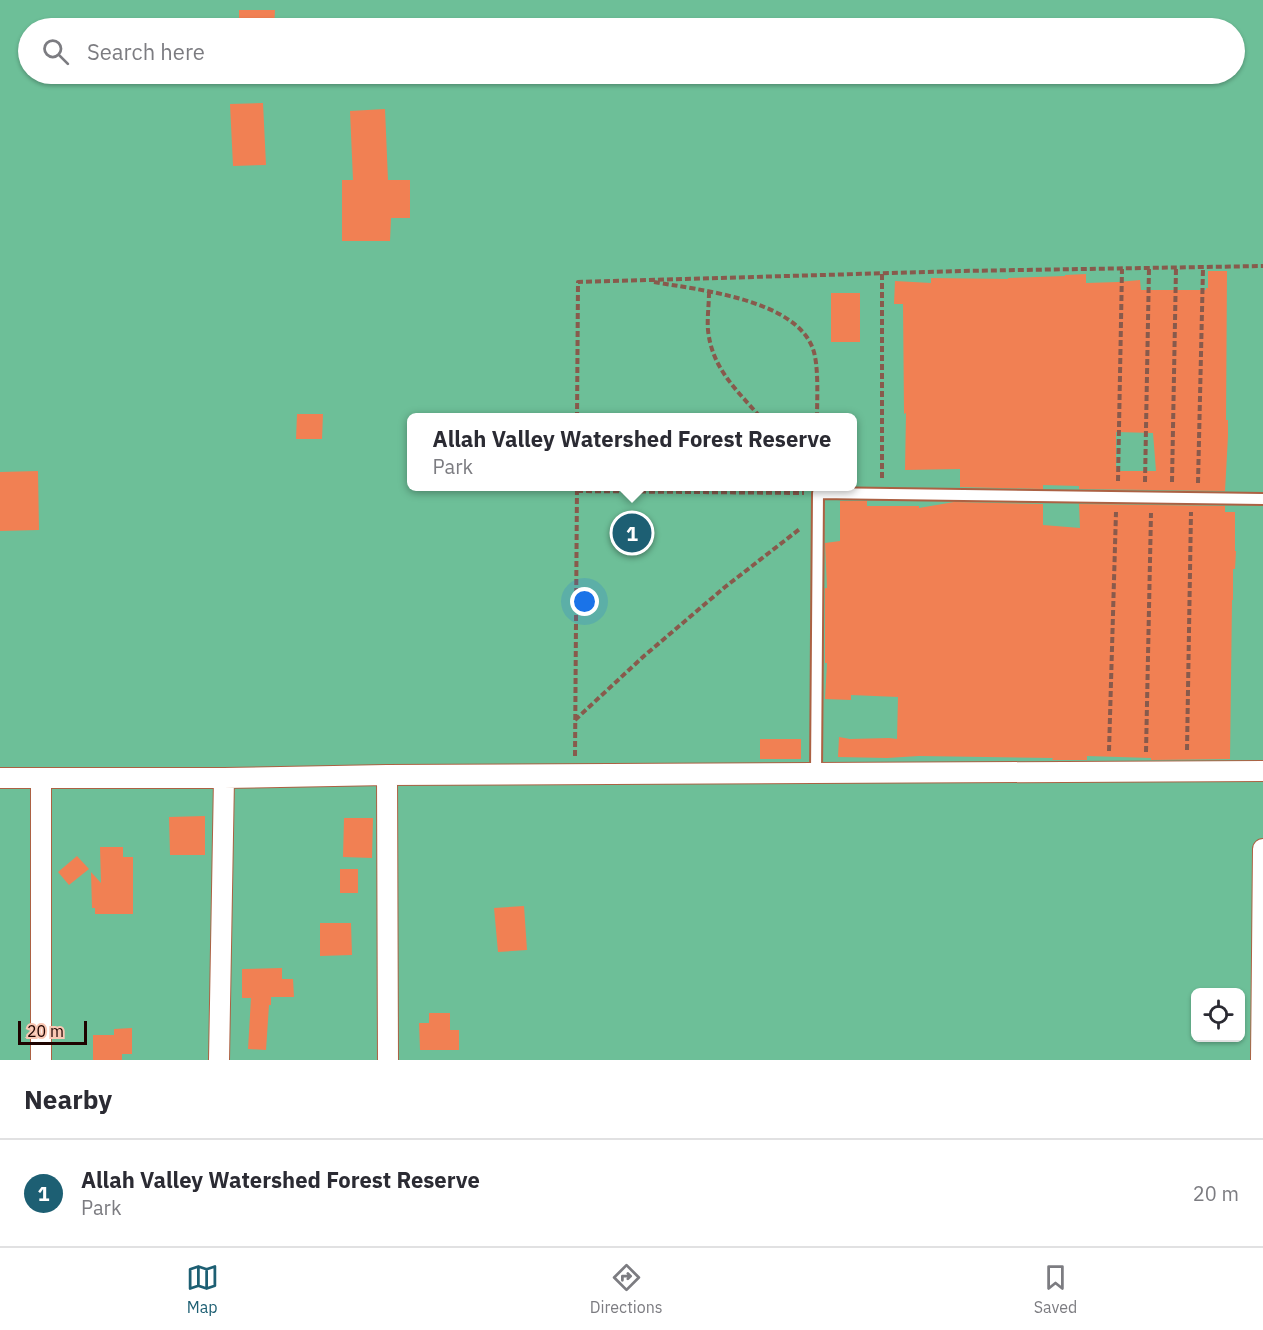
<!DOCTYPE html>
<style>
body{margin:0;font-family:"IBM Plex Sans",sans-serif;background:#f2f2f3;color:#2b2b33}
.controls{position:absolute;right:18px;bottom:18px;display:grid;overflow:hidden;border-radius:9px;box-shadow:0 2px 4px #0004}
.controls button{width:54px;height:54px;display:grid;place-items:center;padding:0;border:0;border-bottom:2px solid #e1e1e2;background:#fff;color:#2b2b33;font:30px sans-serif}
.scale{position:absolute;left:18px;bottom:15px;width:69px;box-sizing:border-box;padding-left:6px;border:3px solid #1e0300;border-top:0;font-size:16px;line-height:21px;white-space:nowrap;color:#1e0300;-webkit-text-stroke:4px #f9c7b3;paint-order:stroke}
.you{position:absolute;left:585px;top:602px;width:21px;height:21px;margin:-15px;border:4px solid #fff;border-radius:50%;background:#1a73e8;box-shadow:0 0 0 9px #1a73e833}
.badge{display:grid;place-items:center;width:39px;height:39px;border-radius:50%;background:#1d5f73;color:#fff;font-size:20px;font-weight:700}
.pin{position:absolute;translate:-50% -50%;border:3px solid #fff;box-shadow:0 2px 6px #0006}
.popup{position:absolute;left:407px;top:413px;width:450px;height:78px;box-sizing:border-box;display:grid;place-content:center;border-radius:9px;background:#fff;filter:drop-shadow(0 2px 4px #0005);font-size:20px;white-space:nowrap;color:#7c7c81}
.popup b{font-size:22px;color:#2b2b33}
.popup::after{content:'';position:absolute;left:50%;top:100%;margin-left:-12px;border:12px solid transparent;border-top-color:#fff}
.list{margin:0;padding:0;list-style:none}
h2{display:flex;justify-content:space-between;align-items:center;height:78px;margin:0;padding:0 24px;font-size:26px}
h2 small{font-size:20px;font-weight:400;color:#7c7c81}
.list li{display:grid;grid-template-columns:39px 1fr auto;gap:18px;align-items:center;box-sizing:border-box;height:108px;padding:0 24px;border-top:2px solid #e1e1e2}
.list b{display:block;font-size:22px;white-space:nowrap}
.list p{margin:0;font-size:20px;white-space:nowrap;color:#7c7c81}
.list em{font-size:20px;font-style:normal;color:#7c7c81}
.icon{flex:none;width:33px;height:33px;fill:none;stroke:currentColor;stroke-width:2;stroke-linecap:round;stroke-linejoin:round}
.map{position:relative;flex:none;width:1263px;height:1060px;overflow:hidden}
.search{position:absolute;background:#fff;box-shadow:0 2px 4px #0004;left:18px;right:18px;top:18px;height:66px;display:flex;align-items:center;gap:15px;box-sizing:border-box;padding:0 21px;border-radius:33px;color:#7c7c81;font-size:22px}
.sheet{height:186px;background:#fff}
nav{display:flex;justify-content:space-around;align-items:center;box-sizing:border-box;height:84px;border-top:2px solid #e1e1e2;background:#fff;font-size:16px;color:#7c7c81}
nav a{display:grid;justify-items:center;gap:3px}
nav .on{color:#1d5f73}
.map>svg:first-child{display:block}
</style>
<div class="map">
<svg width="1263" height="1060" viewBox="0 0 1263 1060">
<rect width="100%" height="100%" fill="#f7b59b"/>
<path fill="#6dbf98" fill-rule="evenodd" d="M0,0H1263V1060H0ZM28,28H1234V74H28ZM412,418H852V486H412ZM1196,992H1240V1038H1196Z"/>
<path fill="#f18053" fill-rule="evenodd" d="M239,10H275L274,28H239Z
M263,103L266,165L233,166L230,104Z
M385,109L388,180H410V218H391L390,241H342V180H353L350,111Z
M1208,271H1227L1226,420H1228V436L1225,491L1079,489V486L1043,485V489L960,487V469L905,470L906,413L904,414L903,304H894L895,281L931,283V278L1008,279V278L1065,276V275L1086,274V283L1118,282L1140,280L1141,290H1206V288H1208ZM1116,432L1153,433L1156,471H1116Z
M831,293H860V342H831Z
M297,414H323L322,439H296Z
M38,471L39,530L0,531V472Z
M840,501H867V506H919V508L954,502L1043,504V525L1080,528L1079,504L1225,506V512H1235V551H1236L1235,569H1233V600H1232L1230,759L1151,760V758L1087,756V760H1052L1053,758L919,756L887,758L838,757L839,737L850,739L889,738L897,739L898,697L851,695V700L825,699L827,663H825V588H827L825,543L840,541Z
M760,739H801V759H760Z
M205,816V855H170L169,817Z
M344,818H373L372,858L343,857Z
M100,847H123V857H133V914H95V908H92L91,872L101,883Z
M77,856L89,869L69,885L58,872Z
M340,869H358V893H340Z
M524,906L527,950L498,952L494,908Z
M320,923H351L352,955L320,956Z
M282,968V979H293L294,997H271V1005H269L266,1050L248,1049L251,998H242V969Z
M429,1013H450V1030H459V1050H420L419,1023H429Z
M132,1028V1054H122V1060H93V1035H114V1029Z"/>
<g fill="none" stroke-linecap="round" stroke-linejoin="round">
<g stroke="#ac6143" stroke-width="14">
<path id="lane" d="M816,773L818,493L1263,499"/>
</g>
<g stroke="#ac6143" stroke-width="22">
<path id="street" d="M387,775L388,1060
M0,778H224L387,775L1263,771
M41,1060V778
M219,1060L224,778
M1261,1060L1263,849"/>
</g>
<path stroke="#885a4c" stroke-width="4" stroke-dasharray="6 3" stroke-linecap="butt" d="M654,282C699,290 795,299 813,349C819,366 817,399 817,418
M709,292C709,305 707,318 708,330C712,369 737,390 761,418
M577,418L578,282L962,271L1263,266
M882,478V273
M1118,481L1122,269
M1145,482L1149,268
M1172,482L1176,268
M1198,483L1203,268
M577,491L804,493
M575,720L644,656L725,587L801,528
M1187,750L1191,512
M1109,751L1116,512
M1146,752L1151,513
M575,756L577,486"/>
<use href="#lane" stroke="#fff" stroke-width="10"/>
<use href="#street" stroke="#fff" stroke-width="20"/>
</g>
</svg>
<div class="controls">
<button><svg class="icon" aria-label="locate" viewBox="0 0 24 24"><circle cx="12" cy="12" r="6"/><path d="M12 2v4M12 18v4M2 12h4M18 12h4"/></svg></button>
</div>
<div class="scale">20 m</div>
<div class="you"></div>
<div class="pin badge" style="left:632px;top:533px">1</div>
<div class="popup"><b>Allah Valley Watershed Forest Reserve</b>Park</div>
<div class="search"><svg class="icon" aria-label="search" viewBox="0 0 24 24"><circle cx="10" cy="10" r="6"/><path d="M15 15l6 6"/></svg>Search here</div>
</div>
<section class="sheet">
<h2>Nearby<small></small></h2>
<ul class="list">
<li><span class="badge">1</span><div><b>Allah Valley Watershed Forest Reserve</b><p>Park</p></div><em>20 m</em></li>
</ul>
</section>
<nav>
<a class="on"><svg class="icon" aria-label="map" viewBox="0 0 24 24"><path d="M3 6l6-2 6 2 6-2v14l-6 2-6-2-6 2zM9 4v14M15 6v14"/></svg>Map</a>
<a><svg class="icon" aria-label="directions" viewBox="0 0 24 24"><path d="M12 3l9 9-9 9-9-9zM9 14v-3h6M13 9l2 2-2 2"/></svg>Directions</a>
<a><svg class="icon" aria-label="saved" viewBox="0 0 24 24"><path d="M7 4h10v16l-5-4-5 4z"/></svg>Saved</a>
</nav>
